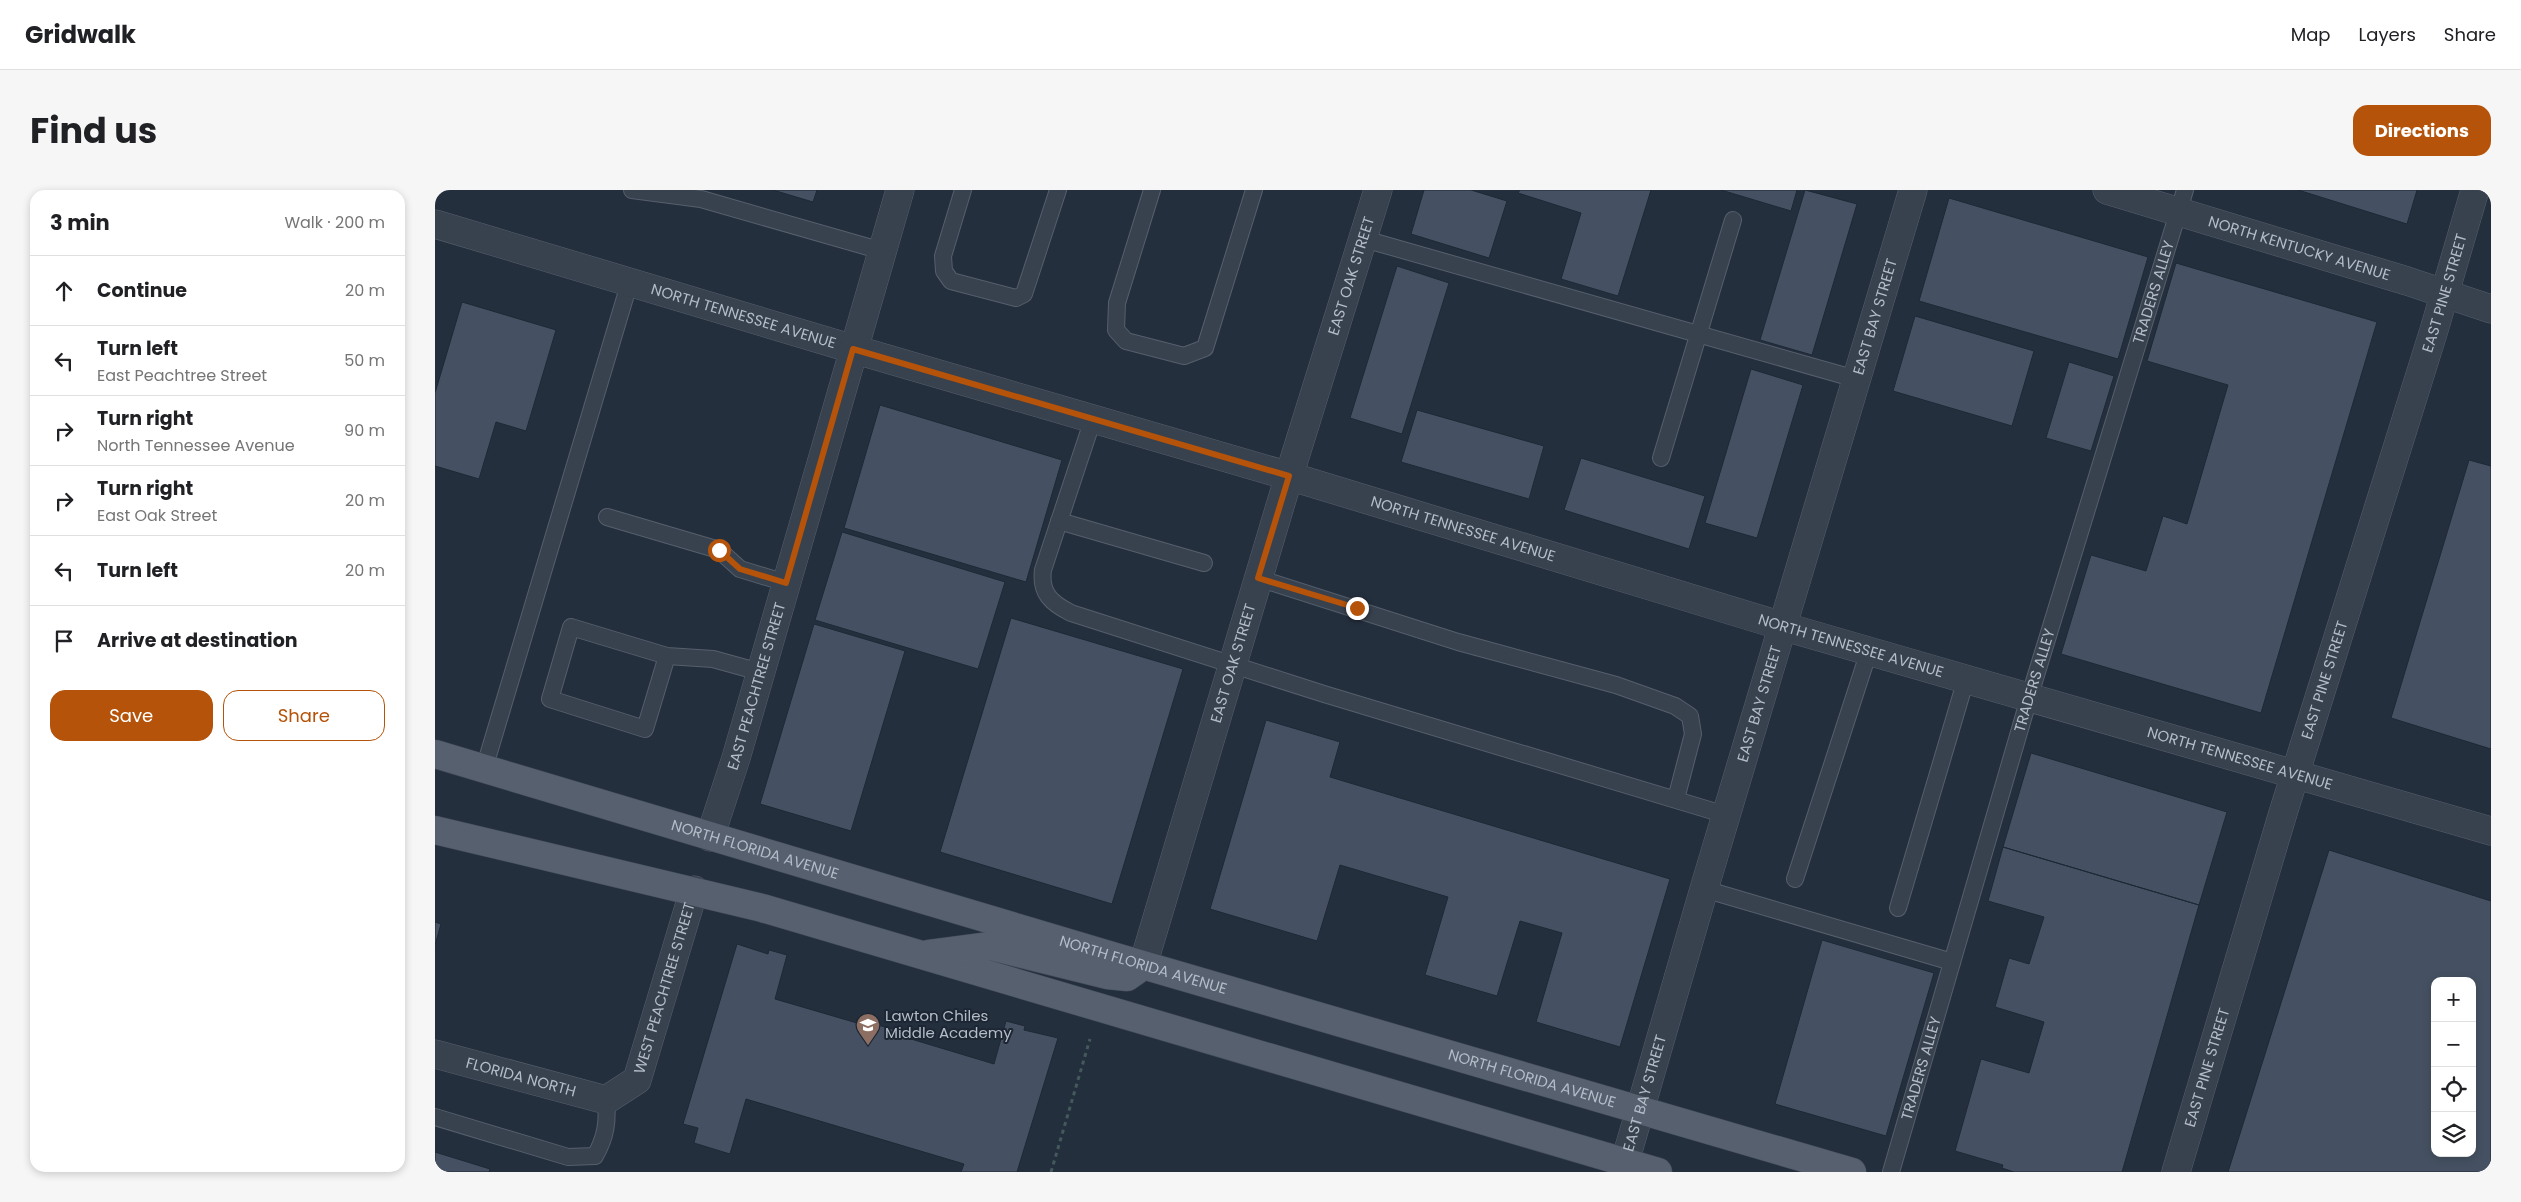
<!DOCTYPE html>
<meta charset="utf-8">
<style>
body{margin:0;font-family:Poppins,sans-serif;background:#f6f6f6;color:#202124}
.controls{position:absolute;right:15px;bottom:15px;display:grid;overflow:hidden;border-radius:10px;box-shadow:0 2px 8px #0003}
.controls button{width:45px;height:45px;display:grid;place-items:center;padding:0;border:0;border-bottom:1px solid #e0e0e0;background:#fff;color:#202124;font:25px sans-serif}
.stop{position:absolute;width:15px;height:15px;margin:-11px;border:4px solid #b45309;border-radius:50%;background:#fff}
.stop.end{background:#b45309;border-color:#fff;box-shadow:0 1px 5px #0008}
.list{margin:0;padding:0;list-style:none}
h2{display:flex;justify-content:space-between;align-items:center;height:65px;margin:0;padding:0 20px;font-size:21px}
h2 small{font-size:16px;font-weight:400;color:#757577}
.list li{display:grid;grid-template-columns:32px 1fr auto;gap:15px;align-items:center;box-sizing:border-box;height:70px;padding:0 20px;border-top:1px solid #e0e0e0}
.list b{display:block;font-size:19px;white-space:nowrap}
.list p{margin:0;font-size:16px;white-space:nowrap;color:#757577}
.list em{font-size:16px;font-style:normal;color:#757577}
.actions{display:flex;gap:10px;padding:15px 20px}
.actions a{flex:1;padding:11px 0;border:1px solid #b45309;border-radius:15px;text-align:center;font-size:18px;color:#b45309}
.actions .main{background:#b45309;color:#fff}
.icon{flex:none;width:28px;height:28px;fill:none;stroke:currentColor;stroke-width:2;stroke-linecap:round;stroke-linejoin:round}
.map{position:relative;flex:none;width:2056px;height:982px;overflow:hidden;border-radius:15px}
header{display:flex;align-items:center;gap:30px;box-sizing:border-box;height:70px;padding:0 25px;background:#fff;border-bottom:1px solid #e0e0e0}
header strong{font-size:24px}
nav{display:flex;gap:28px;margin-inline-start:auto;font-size:18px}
.intro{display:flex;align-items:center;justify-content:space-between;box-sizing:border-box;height:120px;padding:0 30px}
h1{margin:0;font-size:35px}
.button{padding:12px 22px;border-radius:15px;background:#b45309;color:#fff;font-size:18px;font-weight:700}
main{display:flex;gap:30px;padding:0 30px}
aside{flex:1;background:#fff;border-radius:15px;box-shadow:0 2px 8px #0003}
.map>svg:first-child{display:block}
</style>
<header>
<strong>Gridwalk</strong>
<nav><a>Map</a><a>Layers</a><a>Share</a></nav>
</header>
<div class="intro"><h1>Find us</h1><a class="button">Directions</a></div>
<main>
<aside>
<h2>3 min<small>Walk · 200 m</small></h2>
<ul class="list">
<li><svg class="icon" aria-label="ahead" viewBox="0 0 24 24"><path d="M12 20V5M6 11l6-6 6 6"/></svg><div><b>Continue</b></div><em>20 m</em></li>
<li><svg class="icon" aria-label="left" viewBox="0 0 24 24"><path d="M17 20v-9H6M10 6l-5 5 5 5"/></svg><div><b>Turn left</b><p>East Peachtree Street</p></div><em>50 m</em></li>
<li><svg class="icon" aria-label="right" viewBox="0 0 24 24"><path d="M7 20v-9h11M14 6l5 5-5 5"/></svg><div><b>Turn right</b><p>North Tennessee Avenue</p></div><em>90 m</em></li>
<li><svg class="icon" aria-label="right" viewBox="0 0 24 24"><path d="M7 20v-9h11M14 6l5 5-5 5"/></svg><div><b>Turn right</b><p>East Oak Street</p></div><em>20 m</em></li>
<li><svg class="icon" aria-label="left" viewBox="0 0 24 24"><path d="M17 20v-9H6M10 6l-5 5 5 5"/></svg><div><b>Turn left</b></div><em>20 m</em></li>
<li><svg class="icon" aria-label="arrive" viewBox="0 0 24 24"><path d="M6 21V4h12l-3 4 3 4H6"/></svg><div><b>Arrive at destination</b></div></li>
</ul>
<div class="actions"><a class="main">Save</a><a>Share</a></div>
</aside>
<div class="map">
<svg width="2056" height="982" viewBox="0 0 2056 982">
<rect width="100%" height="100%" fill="#242f3e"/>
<path fill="#455162" stroke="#1f2835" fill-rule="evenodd" d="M338,0H382L378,12Z
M989,0H1036L1072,11L1054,68L976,44Z
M1085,0H1216L1183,106L1126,89L1146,23L1083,3Z
M1286,0H1362L1356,21Z
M1370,0L1422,14L1377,165L1325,150Z
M1863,0H1982L1972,34Z
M1514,8L1713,67L1683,169L1484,111Z
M1741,73L1942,132L1826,523L1626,464L1656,365L1711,381L1728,326L1752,334L1793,195L1712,171Z
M962,76L1014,93L967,244L915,228Z
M27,112L121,140L91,241L61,232L44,289L0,276V203Z
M1480,126L1599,161L1577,236L1458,201Z
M1634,172L1679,186L1656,261L1611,248Z
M1316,179L1368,195L1322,348L1270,333Z
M445,215L627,270L591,392L409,338Z
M982,220L1109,256L1094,309L966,272Z
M1146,268L1270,306L1254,359L1129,320Z
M2034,270L2056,276V559L1956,528Z
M407,342L570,392L543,479L380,430Z
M576,428L748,479L677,714L505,662Z
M379,434L470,461L416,641L325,614Z
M831,530L905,552L895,587L1235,689L1185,857L1101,832L1127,743L1085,731L1062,806L990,785L1013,707L905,675L882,751L775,719Z
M1596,563L1792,622L1764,715L1568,657Z
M1568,657L1764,715L1687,982H1579L1567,978L1568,975L1520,961L1546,869L1594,883L1609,832L1560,817L1574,768L1594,774L1609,727L1553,711Z
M1894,660L2056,711V982H1793ZM2000,791H2037V963H2000Z
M0,732L6,734L0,755Z
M1387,750L1499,783L1451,946L1340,914Z
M302,754L333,764L334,760L352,765L340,809L422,833V829L478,845L476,849L559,874L571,831L590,836L589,840L623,848L582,982H526L529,974L311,909L295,964L259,953L263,938L248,934Z
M0,962L55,979L54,982H0Z"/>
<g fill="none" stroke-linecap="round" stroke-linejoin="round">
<g stroke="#565f6c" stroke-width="18">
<g id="service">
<path d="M197,0L266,9L447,61"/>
<path d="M528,0L508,66L509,81L516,91L581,108L589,104L623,0"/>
<path d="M717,0L682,113L681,140L691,151L749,166L770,158L819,0"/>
<path d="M929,49L1421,189"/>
<path d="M658,229L608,380C605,403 616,413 636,423L889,504L1291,625"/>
<path d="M1226,268L1298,30"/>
<path d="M172,327L284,360L305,379L351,393"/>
<path d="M624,331L769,373"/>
<path d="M823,388L1023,452L1181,495L1240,516L1255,526L1258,544L1241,609"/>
<path d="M232,466L210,539L115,509L136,437L232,466L278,469L325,482"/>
<path d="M49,579L195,91"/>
<path d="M1360,689L1434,461"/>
<path d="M1269,699L1517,772"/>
<path d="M1463,718L1531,489"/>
<path d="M0,927L133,967L160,966C171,947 173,931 171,910"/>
<path id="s1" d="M1456,982L1594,508L1750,0"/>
</g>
</g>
<g stroke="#565f6c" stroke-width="29">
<g id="minor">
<path id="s2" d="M0,34L418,159"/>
<path id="s3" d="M708,775L854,286L943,0"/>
<path id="s4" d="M0,864L171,910L202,890L259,700"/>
</g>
</g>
<g stroke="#565f6c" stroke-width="29">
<g id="tertiary">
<path id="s5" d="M1672,0L1972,91L2056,119"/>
<path id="s6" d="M418,159L854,286L1347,436L2056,641"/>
<path id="s7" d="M275,647L301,568L465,0"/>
<path id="s8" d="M1187,982L1269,699L1478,0"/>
<path id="s9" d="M1741,982L1848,623L1999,140L2040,0"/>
</g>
</g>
<g stroke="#414a57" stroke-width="29">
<g id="primary">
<path id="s10" d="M0,564L677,766L1417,982"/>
<path d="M0,640L327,718L1223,982"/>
<path d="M494,764L555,756L672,785L692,787L702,780"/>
</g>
</g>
<path stroke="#44595c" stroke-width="3" stroke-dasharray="4 4" stroke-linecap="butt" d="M616,982L655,849"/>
<use href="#service" stroke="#38414e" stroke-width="16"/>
<use href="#minor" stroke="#38414e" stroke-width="28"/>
<use href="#tertiary" stroke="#38414e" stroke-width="28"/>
<use href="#primary" stroke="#56606e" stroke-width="28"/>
</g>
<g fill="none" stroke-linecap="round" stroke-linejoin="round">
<path stroke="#b45309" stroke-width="6" d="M284,360L305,379L351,393L418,159L854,286L823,388L922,418"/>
</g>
<defs>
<g id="school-pin" transform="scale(1.25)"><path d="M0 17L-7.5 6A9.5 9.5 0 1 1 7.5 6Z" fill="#8d6e63" stroke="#1d2633"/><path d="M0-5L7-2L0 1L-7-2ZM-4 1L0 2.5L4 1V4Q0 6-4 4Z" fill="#fff"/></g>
</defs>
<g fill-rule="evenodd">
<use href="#school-pin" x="433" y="835"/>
</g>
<g text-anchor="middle" stroke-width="4" stroke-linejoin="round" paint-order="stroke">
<g font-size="15" fill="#b4bcc9" stroke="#1d2633">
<text dy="5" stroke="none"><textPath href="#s5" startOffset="201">NORTH KENTUCKY AVENUE</textPath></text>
<text dy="5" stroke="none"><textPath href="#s3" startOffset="720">EAST OAK STREET</textPath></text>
<text dy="5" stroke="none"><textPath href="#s1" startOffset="918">TRADERS ALLEY</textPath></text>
<text dy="5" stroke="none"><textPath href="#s9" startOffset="919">EAST PINE STREET</textPath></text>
<text dy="5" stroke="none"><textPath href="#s2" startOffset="322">NORTH TENNESSEE AVENUE</textPath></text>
<text dy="5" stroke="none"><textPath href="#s8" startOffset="892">EAST BAY STREET</textPath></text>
<text dy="5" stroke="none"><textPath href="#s6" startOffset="636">NORTH TENNESSEE AVENUE</textPath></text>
<text dy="5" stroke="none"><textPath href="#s6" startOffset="1041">NORTH TENNESSEE AVENUE</textPath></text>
<text dy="5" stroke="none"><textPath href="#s3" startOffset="315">EAST OAK STREET</textPath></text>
<text dy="5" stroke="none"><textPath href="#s1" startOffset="512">TRADERS ALLEY</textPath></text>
<text dy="5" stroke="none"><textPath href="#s9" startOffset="514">EAST PINE STREET</textPath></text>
<text dy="5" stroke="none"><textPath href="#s7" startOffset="158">EAST PEACHTREE STREET</textPath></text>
<text dy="5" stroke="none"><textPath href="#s8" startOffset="488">EAST BAY STREET</textPath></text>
<text dy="5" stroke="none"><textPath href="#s6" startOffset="1446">NORTH TENNESSEE AVENUE</textPath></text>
<text dy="5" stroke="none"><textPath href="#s10" startOffset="334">NORTH FLORIDA AVENUE</textPath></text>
<text dy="5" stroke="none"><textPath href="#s10" startOffset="739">NORTH FLORIDA AVENUE</textPath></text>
<text dy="5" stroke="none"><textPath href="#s4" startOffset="310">WEST PEACHTREE STREET</textPath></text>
<text dy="5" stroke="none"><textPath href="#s9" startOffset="109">EAST PINE STREET</textPath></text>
<text dy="5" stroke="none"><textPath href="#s1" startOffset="108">TRADERS ALLEY</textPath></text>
<text dy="5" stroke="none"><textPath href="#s4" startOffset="89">FLORIDA NORTH</textPath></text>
<text dy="5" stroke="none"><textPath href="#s10" startOffset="1144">NORTH FLORIDA AVENUE</textPath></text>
<text dy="5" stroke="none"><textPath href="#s8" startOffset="82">EAST BAY STREET</textPath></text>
</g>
<g font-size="15" fill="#b4bcc9" stroke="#1d2633" text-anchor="start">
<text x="450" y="831">Lawton Chiles<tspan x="450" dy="17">Middle Academy</tspan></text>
</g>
</g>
</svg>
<div class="controls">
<button>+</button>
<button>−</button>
<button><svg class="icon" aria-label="locate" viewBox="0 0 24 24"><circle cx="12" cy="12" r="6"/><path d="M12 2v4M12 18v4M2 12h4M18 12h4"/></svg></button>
<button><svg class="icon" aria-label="layers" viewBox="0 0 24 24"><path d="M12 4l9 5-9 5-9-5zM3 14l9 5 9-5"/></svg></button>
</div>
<div class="stop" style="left:284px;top:360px"></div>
<div class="stop end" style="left:922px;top:418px"></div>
</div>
</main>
